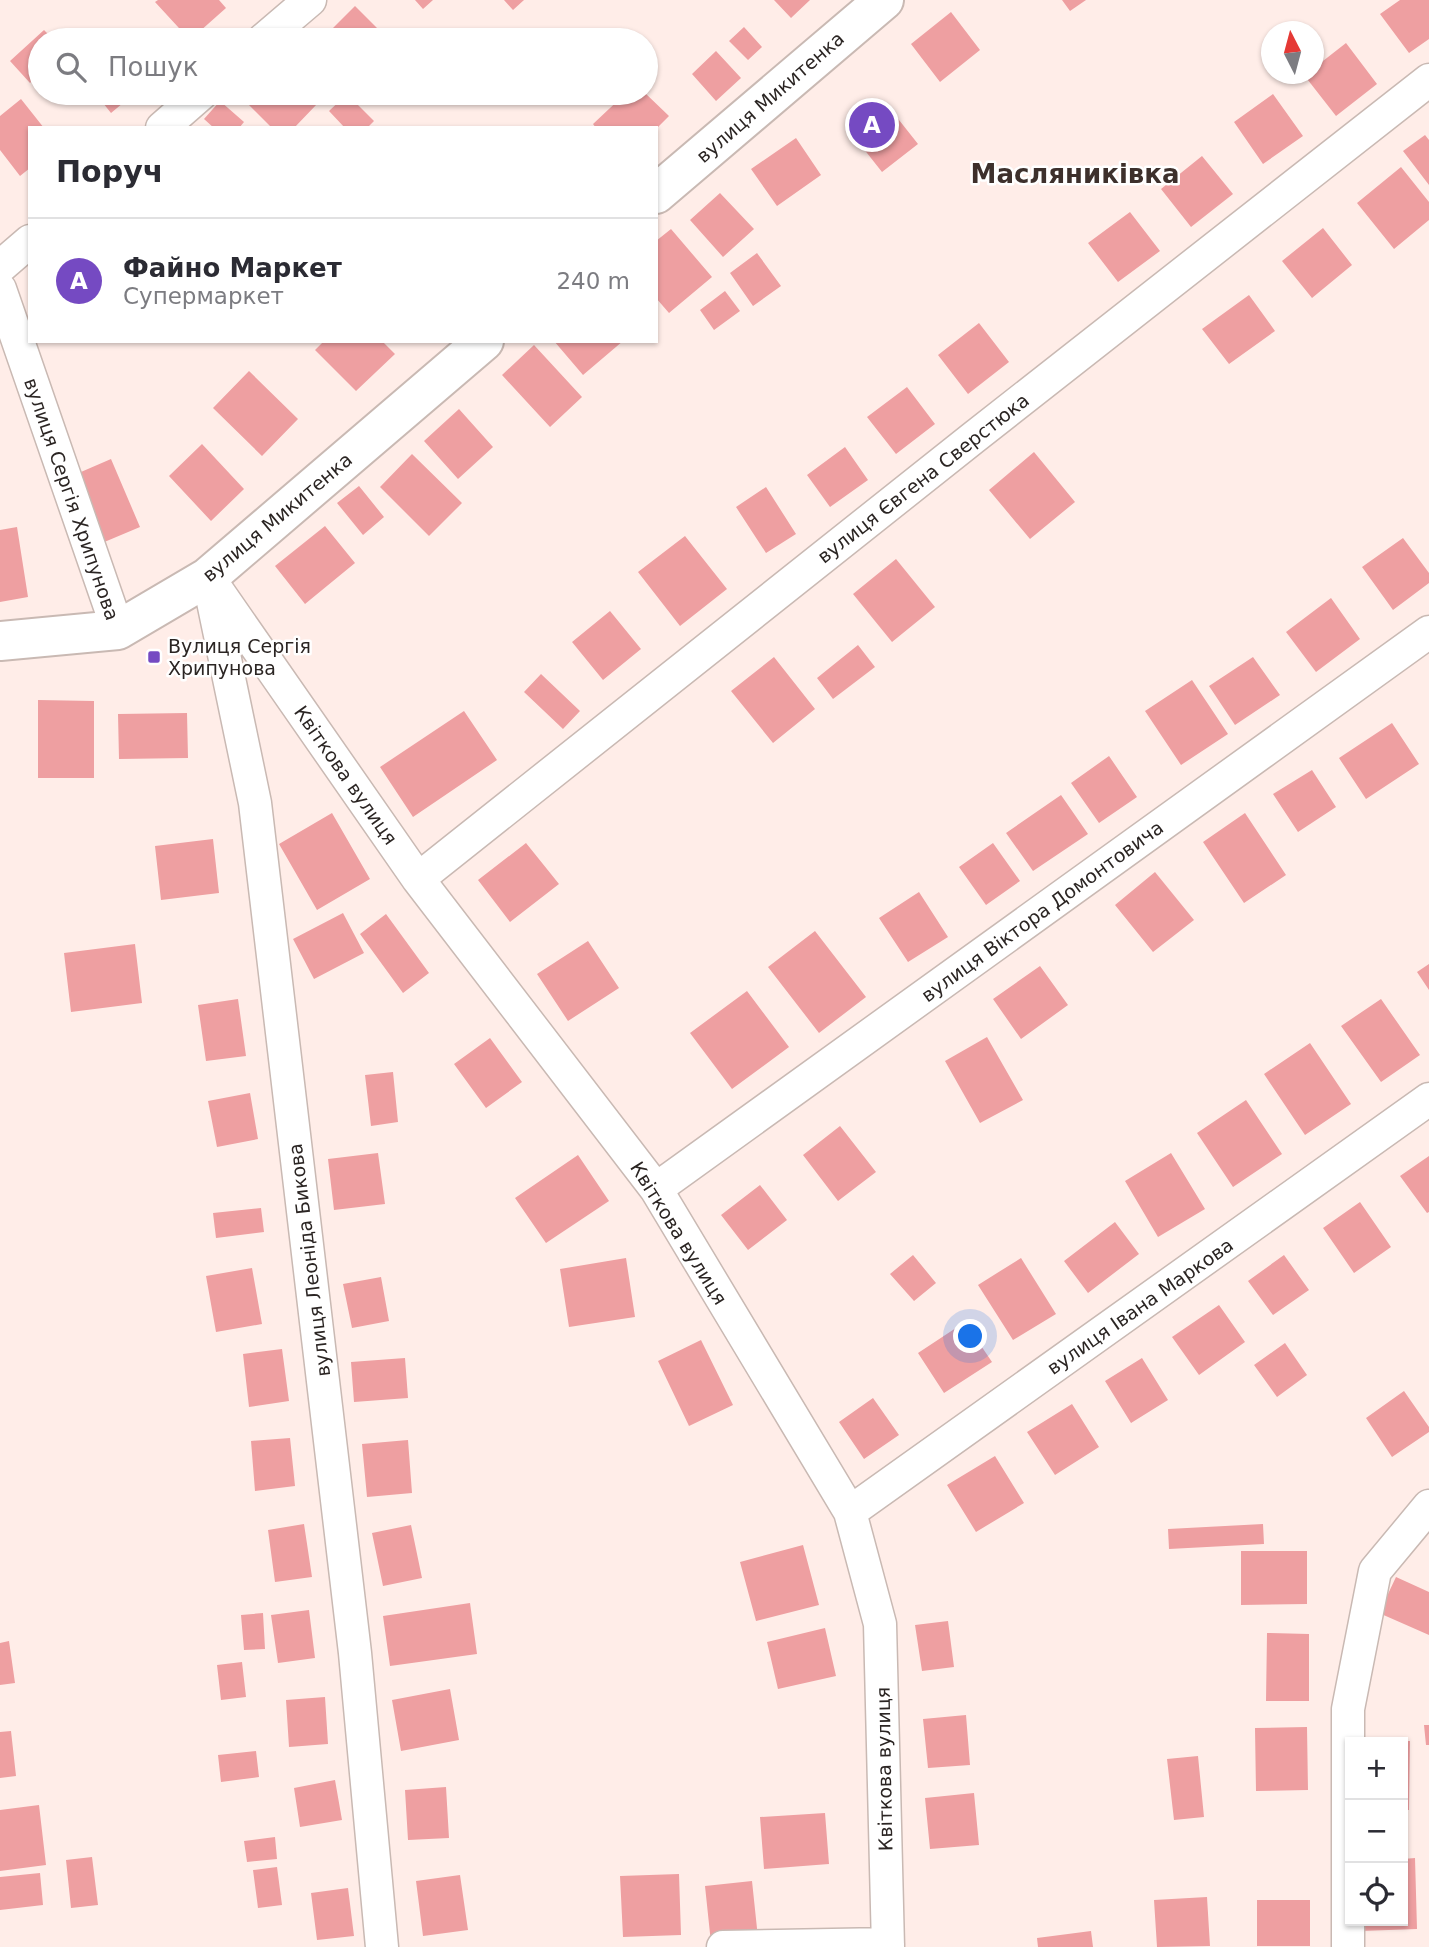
<!DOCTYPE html>
<html lang="uk">
<meta charset="utf-8">
<style>
body{margin:0;font-family:"DejaVu Sans",sans-serif;background:#f2f2f3;color:#2b2b33}
.controls{position:absolute;right:21px;bottom:21px;display:grid;overflow:hidden;border-radius:0px;box-shadow:0 2px 5px #0004}
.controls button{width:63px;height:63px;display:grid;place-items:center;padding:0;border:0;border-bottom:2px solid #e1e1e2;background:#fff;color:#2b2b33;font:35px sans-serif}
.compass{position:absolute;left:1261px;top:21px;width:63px;height:63px;border-radius:50%;background:#fff;box-shadow:0 2px 5px #0004;rotate:354deg}
.you{position:absolute;left:971px;top:1337px;width:24px;height:24px;margin:-18px;border:5px solid #fff;border-radius:50%;background:#1a73e8;box-shadow:0 0 0 10px #1a73e833}
.badge{display:grid;place-items:center;width:46px;height:46px;border-radius:50%;background:#754ac2;color:#fff;font-size:23px;font-weight:700}
.pin{position:absolute;translate:-50% -50%;border:4px solid #fff;box-shadow:0 2px 7px #0006}
.list{margin:0;padding:0;list-style:none}
h2{display:flex;justify-content:space-between;align-items:center;height:91px;margin:0;padding:0 28px;font-size:30px}
h2 small{font-size:23px;font-weight:400;color:#7c7c81}
.list li{display:grid;grid-template-columns:46px 1fr auto;gap:21px;align-items:center;box-sizing:border-box;height:126px;padding:0 28px;border-top:2px solid #e1e1e2}
.list b{display:block;font-size:26px;white-space:nowrap}
.list p{margin:0;font-size:23px;white-space:nowrap;color:#7c7c81}
.list em{font-size:23px;font-style:normal;color:#7c7c81}
.icon{flex:none;width:38px;height:38px;fill:none;stroke:currentColor;stroke-width:2;stroke-linecap:round;stroke-linejoin:round}
.map{position:relative;flex:none;width:1429px;height:1947px;overflow:hidden}
.search{position:absolute;background:#fff;box-shadow:0 2px 5px #0004;left:28px;top:28px;width:630px;height:77px;display:flex;align-items:center;gap:18px;box-sizing:border-box;padding:0 24px;border-radius:38px;color:#7c7c81;font-size:26px}
.panel{position:absolute;background:#fff;box-shadow:0 2px 5px #0004;left:28px;top:126px;width:630px;height:217px;border-radius:0px}
.map>svg:first-child{display:block}
</style>
<div class="map">
<svg width="1429" height="1947" viewBox="0 0 1429 1947">
<rect width="100%" height="100%" fill="#ffede8"/>
<path fill="#ee9fa1" d="M158,0H219L226,8L190,40L155,2Z
M415,0H433L423,9Z
M504,0H524L513,10Z
M774,0H810L791,18Z
M1062,0H1086L1070,11Z
M1400,0H1429V39L1409,53L1380,14Z
M355,6L389,40H321Z
M951,12L980,50L940,82L911,44Z
M744,27L762,47L748,60L729,41Z
M428,29L438,40H415Z
M44,30L54,40H40V73L30,83L10,61Z
M1346,43L1377,84L1336,116L1304,75L1314,74V68Z
M716,51L741,78L716,101L692,74Z
M95,93H135L111,113Z
M257,93H306L317,104L294,128H272L247,103Z
M626,93H645L669,116L657,128H596L593,124Z
M347,94L374,121L367,128H345L329,111Z
M1273,94L1303,136L1263,164L1234,122Z
M21,99L44,128H30V168L20,176L0,150V116Z
M220,101L244,122L239,128H214L204,119Z
M884,101L918,144L882,172L848,129Z
M1425,135L1429,140V185L1403,151Z
M796,138L821,175L777,206L751,169Z
M1202,156L1233,194L1191,227L1161,189Z
M1401,167L1429,202V220L1394,249L1357,203Z
M720,193L754,229L723,257L690,220Z
M1130,212L1160,251L1118,282L1088,243Z
M1323,228L1352,265L1312,298L1282,261Z
M671,229L712,277L669,313L656,298V241Z
M757,253L781,286L753,306L730,273Z
M725,291L740,311L714,330L700,310Z
M1249,295L1275,331L1229,364L1202,329Z
M979,323L1009,362L968,394L938,355Z
M324,341H382L395,354L356,391L315,350Z
M554,341H623L583,375Z
M534,345L582,397L550,427L502,375Z
M249,371L298,419L262,456L213,408Z
M907,387L935,424L896,454L867,417Z
M459,409L493,447L458,479L424,441Z
M202,444L244,489L211,521L169,476Z
M845,447L868,480L830,507L807,475Z
M1034,452L1075,502L1030,539L989,490Z
M412,454L462,503L429,536L380,487Z
M111,459L140,527L102,543L74,475Z
M359,486L384,517L363,535L337,503Z
M766,487L796,534L766,553L736,507Z
M325,526L355,563L305,604L275,566Z
M17,527L28,597L0,602V530Z
M685,536L727,589L680,626L638,572Z
M1403,538L1429,573V583L1393,610L1362,567Z
M896,559L935,607L892,642L853,594Z
M1331,598L1360,639L1316,672L1286,632Z
M610,611L641,649L603,680L572,642Z
M858,645L875,667L833,699L817,678Z
M774,657L815,709L773,743L731,691Z
M1253,657L1280,695L1235,725L1209,686Z
M541,674L580,711L563,729L524,692Z
M1192,680L1228,734L1181,765L1145,711Z
M38,700L94,701V778H38Z
M464,711L497,760L413,817L380,767Z
M187,713L188,758L119,759L118,714Z
M1392,723L1419,764L1366,799L1339,758Z
M1109,756L1137,797L1099,823L1071,783Z
M1312,770L1336,807L1298,832L1273,794Z
M1061,795L1088,834L1033,871L1006,833Z
M332,813L370,879L317,910L279,844Z
M1245,813L1286,875L1244,903L1203,842Z
M213,839L219,893L161,900L155,846Z
M526,843L559,884L510,922L478,880Z
M993,843L1020,881L986,905L959,867Z
M1155,872L1194,920L1153,952L1115,905Z
M919,892L948,937L908,962L879,918Z
M343,913L364,953L314,979L293,939Z
M386,914L429,973L403,993L360,934Z
M815,931L866,997L819,1033L768,967Z
M588,941L619,988L568,1021L537,974Z
M135,944L142,1003L71,1012L64,953Z
M1429,964V990L1417,972Z
M1040,966L1068,1005L1021,1039L993,999Z
M747,991L789,1047L732,1089L690,1033Z
M238,999L246,1056L206,1061L198,1005Z
M1381,999L1420,1055L1381,1082L1341,1026Z
M987,1037L1023,1100L980,1123L945,1061Z
M490,1038L522,1082L486,1108L454,1064Z
M1310,1043L1351,1104L1305,1135L1264,1074Z
M393,1072L398,1122L371,1126L365,1075Z
M250,1093L258,1139L217,1147L208,1101Z
M1246,1100L1282,1154L1233,1187L1197,1133Z
M840,1126L876,1172L838,1201L803,1155Z
M378,1153L385,1204L334,1210L328,1159Z
M1171,1153L1205,1209L1158,1237L1125,1181Z
M578,1155L609,1201L546,1243L515,1198Z
M1429,1156V1212L1427,1213L1400,1176Z
M760,1185L787,1220L748,1250L721,1215Z
M1360,1202L1391,1247L1354,1273L1323,1228Z
M261,1208L264,1232L216,1238L213,1213Z
M1115,1222L1139,1254L1088,1293L1064,1261Z
M913,1255L936,1283L914,1301L890,1274Z
M1284,1255L1309,1290L1273,1315L1248,1281Z
M626,1258L635,1317L569,1327L560,1269Z
M1021,1258L1056,1314L1013,1340L978,1285Z
M252,1268L262,1324L216,1332L206,1276Z
M381,1277L389,1321L352,1328L343,1284Z
M1219,1305L1245,1342L1199,1375L1172,1337Z
M965,1322L992,1362L944,1393L918,1353Z
M701,1340L733,1405L689,1426L658,1361Z
M1285,1343L1307,1375L1277,1397L1254,1365Z
M282,1349L289,1401L249,1407L243,1354Z
M405,1358L408,1398L354,1402L351,1362Z
M1142,1358L1168,1400L1131,1423L1105,1381Z
M1404,1391L1429,1427V1432L1392,1457L1366,1418Z
M873,1398L899,1435L864,1459L839,1422Z
M1072,1404L1099,1447L1055,1475L1027,1432Z
M290,1438L295,1486L255,1491L251,1441Z
M408,1440L412,1493L367,1497L362,1444Z
M995,1456L1024,1503L976,1532L947,1485Z
M304,1524L312,1577L275,1582L268,1530Z
M1263,1524L1264,1544L1169,1549L1168,1529Z
M411,1525L422,1578L383,1586L372,1533Z
M803,1545L819,1605L756,1621L740,1562Z
M1241,1551H1307V1604L1241,1605Z
M1396,1577L1429,1592V1635L1379,1613Z
M470,1603L477,1654L390,1666L383,1616Z
M309,1610L315,1658L278,1663L271,1615Z
M263,1613L265,1649L244,1650L241,1615Z
M948,1621L954,1667L922,1671L915,1625Z
M825,1628L836,1676L778,1689L767,1642Z
M1267,1633L1309,1634V1701H1266Z
M9,1641L15,1683L0,1685V1643Z
M242,1662L246,1697L221,1700L217,1665Z
M450,1689L459,1740L401,1751L392,1700Z
M325,1697L328,1744L289,1747L286,1700Z
M966,1715L970,1765L928,1768L923,1719Z
M1424,1725H1429V1745H1426Z
M1307,1727L1308,1790L1256,1791L1255,1728Z
M11,1731L16,1776L0,1778V1732Z
M1403,1741H1410L1409,1810H1403Z
M256,1751L259,1777L221,1782L218,1755Z
M1198,1756L1204,1817L1174,1820L1167,1759Z
M335,1780L342,1820L300,1827L294,1788Z
M446,1787L449,1838L408,1840L405,1790Z
M974,1793L979,1845L930,1849L925,1798Z
M39,1805L46,1865L0,1871V1810Z
M825,1813L829,1864L764,1869L760,1817Z
M275,1837L277,1859L247,1862L244,1841Z
M92,1857L98,1905L71,1908L66,1860Z
M1415,1858L1417,1929L1360,1931V1921H1403V1859Z
M277,1867L282,1905L258,1908L253,1870Z
M40,1873L43,1905L0,1910V1877Z
M679,1874L681,1935L623,1937L620,1876Z
M460,1875L468,1930L423,1936L416,1881Z
M752,1881L758,1938L711,1943L705,1886Z
M348,1888L354,1936L317,1940L311,1893Z
M1207,1897L1210,1946L1157,1947L1154,1900Z
M1257,1900H1310V1946H1257Z
M1091,1931L1093,1947H1038L1037,1938Z"/>
<g fill="none" stroke-linecap="round" stroke-linejoin="round">
<g stroke="#c9b9b3" stroke-width="35">
<path id="minor" d="M263,40L310,0
M162,128L202,93
M0,267L30,241
M0,289L118,630
M208,577L418,879L656,1189L850,1512L880,1624L888,1947
M211,592L255,803L355,1653L382,1947
M418,879L973,438L1429,80
M656,1189L1429,632
M850,1512L1429,1099
M723,1947L888,1944
M1348,1947V1709L1375,1571L1429,1506"/>
</g>
<g stroke="#c9b9b3" stroke-width="42">
<path id="tertiary" d="M656,194L884,0
M0,641L118,630L208,577L484,341"/>
</g>
<use href="#minor" stroke="#fff" stroke-width="32"/>
<use href="#tertiary" stroke="#fff" stroke-width="38"/>
</g>
<rect fill="#754ac2" stroke="#fff" stroke-width="2.5" x="147" y="650" width="14" height="14" rx="3.5"/>
<g text-anchor="middle" stroke-width="5" stroke-linejoin="round" paint-order="stroke">
<g font-size="19" fill="#2b2523" stroke="#fff">
<text transform="translate(770 97) rotate(-41)" y="7">вулиця Микитенка</text>
<text transform="translate(923 478) rotate(-38)" y="7">вулиця Євгена Сверстюка</text>
<text transform="translate(72 499) rotate(71)" y="7">вулиця Сергія Хрипунова</text>
<text transform="translate(277 517) rotate(-40)" y="7">вулиця Микитенка</text>
<text transform="translate(346 775) rotate(55)" y="7">Квіткова вулиця</text>
<text transform="translate(1042 911) rotate(-36)" y="7">вулиця Віктора Домонтовича</text>
<text transform="translate(679 1233) rotate(58)" y="7">Квіткова вулиця</text>
<text transform="translate(309 1260) rotate(-97)" y="7">вулиця Леоніда Бикова</text>
<text transform="translate(1140 1306) rotate(-35)" y="7">вулиця Івана Маркова</text>
<text transform="translate(884 1769) rotate(-91)" y="7">Квіткова вулиця</text>
</g>
<g font-size="19" fill="#2b2523" stroke="#fff" text-anchor="start">
<text x="168" y="653">Вулиця Сергія<tspan x="168" dy="22">Хрипунова</tspan></text>
</g>
<g font-size="26" font-weight="bold" fill="#3d302c" stroke="#fff">
<text x="1075" y="183">Масляниківка</text>
</g>
</g>
</svg>
<div class="controls">
<button>+</button>
<button>−</button>
<button><svg class="icon" aria-label="locate" viewBox="0 0 24 24"><circle cx="12" cy="12" r="6"/><path d="M12 2v4M12 18v4M2 12h4M18 12h4"/></svg></button>
</div>
<svg class="compass" viewBox="-18 -18 36 36"><path d="M0-13l5 13h-10z" fill="#e53935"/><path d="M0 13l5-13h-10z" fill="#7c7c81"/></svg>
<div class="you"></div>
<div class="pin badge" style="left:872px;top:125px">A</div>
<div class="search"><svg class="icon" aria-label="search" viewBox="0 0 24 24"><circle cx="10" cy="10" r="6"/><path d="M15 15l6 6"/></svg>Пошук</div>
<section class="panel">
<h2>Поруч<small></small></h2>
<ul class="list">
<li><span class="badge">A</span><div><b>Файно Маркет</b><p>Супермаркет</p></div><em>240 m</em></li>
</ul>
</section>
</div>
